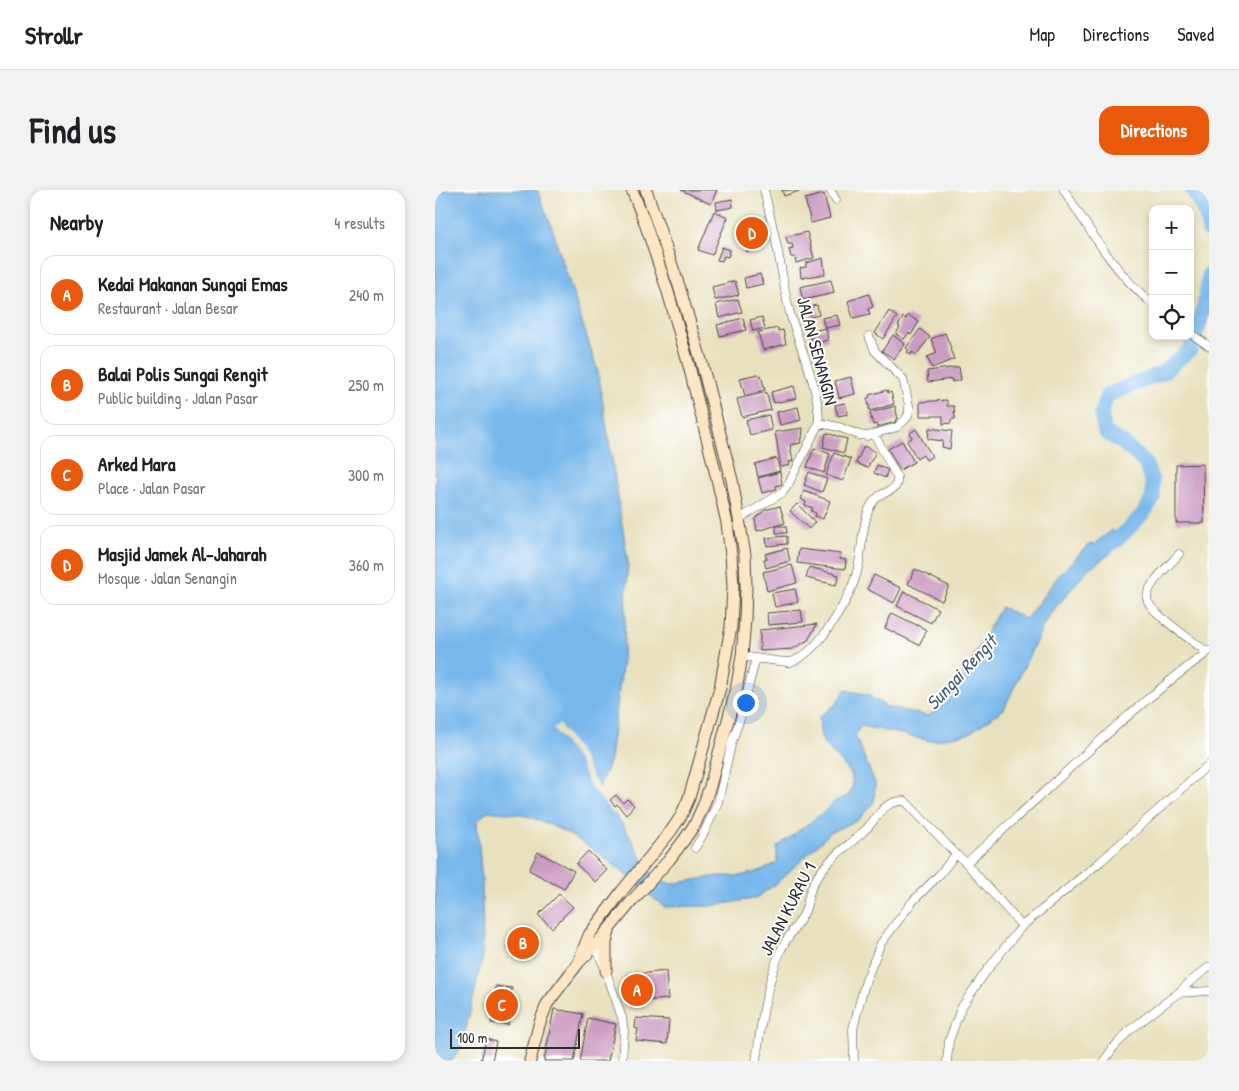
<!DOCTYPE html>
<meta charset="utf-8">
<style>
body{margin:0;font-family:"Patrick Hand",sans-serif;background:#f2f2f2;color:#202124}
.controls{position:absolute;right:15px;top:15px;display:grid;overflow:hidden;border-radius:10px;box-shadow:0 2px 8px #0003}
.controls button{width:45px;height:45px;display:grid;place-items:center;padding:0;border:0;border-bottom:1px solid #e0e0e0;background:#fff;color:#202124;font:25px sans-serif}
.scale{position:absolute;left:15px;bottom:12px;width:130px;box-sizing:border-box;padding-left:5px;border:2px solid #2b2b2b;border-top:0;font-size:14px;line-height:18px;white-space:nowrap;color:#2b2b2b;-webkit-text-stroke:4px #fff;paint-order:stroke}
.you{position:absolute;left:310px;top:512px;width:18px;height:18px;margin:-12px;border:4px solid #fff;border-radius:50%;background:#1a73e8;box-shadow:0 0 0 8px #1a73e833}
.badge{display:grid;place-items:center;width:32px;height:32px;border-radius:50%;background:#ea580c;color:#fff;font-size:16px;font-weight:700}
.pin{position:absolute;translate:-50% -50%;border:2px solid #fff;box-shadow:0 1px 5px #0006}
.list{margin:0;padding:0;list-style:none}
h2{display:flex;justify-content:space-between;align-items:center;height:65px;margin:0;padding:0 20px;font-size:21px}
h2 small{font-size:16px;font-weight:400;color:#757577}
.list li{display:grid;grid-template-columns:32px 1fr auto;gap:15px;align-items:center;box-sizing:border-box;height:80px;margin:0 10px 10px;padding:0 10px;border:1px solid #e0e0e0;border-radius:15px}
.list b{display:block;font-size:19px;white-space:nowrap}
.list p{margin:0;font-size:16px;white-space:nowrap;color:#757577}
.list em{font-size:16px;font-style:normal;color:#757577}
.icon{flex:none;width:28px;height:28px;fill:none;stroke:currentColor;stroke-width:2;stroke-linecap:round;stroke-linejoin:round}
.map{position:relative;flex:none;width:774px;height:871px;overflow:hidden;border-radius:15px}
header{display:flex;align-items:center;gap:30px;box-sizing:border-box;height:70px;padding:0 25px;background:#fff;border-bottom:1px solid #e0e0e0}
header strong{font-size:24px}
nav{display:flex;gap:28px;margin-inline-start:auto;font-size:18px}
.intro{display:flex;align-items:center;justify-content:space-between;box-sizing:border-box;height:120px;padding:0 30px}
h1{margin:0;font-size:35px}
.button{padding:12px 22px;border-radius:15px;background:#ea580c;color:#fff;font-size:18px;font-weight:700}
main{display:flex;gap:30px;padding:0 30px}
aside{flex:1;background:#fff;border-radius:15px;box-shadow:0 2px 8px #0003}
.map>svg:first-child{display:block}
</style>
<header>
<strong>Strollr</strong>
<nav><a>Map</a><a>Directions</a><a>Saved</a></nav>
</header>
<div class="intro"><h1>Find us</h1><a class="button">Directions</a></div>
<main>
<aside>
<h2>Nearby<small>4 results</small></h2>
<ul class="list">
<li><span class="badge">A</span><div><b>Kedai Makanan Sungai Emas</b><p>Restaurant · Jalan Besar</p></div><em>240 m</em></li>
<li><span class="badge">B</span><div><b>Balai Polis Sungai Rengit</b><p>Public building · Jalan Pasar</p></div><em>250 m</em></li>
<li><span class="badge">C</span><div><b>Arked Mara</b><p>Place · Jalan Pasar</p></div><em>300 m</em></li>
<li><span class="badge">D</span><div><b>Masjid Jamek Al-Jaharah</b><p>Mosque · Jalan Senangin</p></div><em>360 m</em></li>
</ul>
</aside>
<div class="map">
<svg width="774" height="871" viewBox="0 0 774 871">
<rect width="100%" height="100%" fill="#fff"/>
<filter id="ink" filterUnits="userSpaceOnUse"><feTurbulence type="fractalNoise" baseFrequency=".02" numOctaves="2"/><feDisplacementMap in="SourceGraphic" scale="10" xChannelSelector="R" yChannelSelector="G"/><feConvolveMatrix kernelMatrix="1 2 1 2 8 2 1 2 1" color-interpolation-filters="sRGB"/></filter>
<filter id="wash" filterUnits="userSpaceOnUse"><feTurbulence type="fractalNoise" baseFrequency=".0096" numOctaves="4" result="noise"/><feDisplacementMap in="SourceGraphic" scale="20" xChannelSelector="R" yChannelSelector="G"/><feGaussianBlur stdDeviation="1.12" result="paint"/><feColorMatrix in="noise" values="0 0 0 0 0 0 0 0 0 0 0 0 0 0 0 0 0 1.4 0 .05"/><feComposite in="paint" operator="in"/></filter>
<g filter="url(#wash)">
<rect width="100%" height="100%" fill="#e8e1be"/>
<path fill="#77b7eb" stroke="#51718b" d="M0,0H102L117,38L163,182L193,372L188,469L175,569L163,601L194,644L210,674L222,689L236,694L282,686H304L322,682L342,673V657L389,622L399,612L414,605L418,596L416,583L388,552L385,542L384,527L401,514L410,500L431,504L452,517L493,526L513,512L566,417L591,429L625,384L653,355L659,354L677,340L689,349L674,365L654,378L612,428L569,519L533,544L495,551L471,545L426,536L420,545L440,593L439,612L423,630L396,642L341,694L319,709L275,716L229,717C188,682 147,644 95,627C83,623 66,623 53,621L42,631L47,693L48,766L27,856L17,871H0Z"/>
<path fill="#e8e1be" d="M124,534L144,561L161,593L181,622L179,625L155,596L144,571L118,538Z"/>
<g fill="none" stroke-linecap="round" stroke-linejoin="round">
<path stroke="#77b7eb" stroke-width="15" d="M758,0L771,26L774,41
M668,358L681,351L708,324L718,308L717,291L710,273L689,254L670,242L666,224L672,205L727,183L755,160L763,138L769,118L774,84"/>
</g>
<g id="blocks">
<path fill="#cc9bc3" d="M246,0H282L276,14Z
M347,0H367L349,6Z
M389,4L395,28L376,33L370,9Z
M297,9L298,17L282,20L281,12Z
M279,21L293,27L277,65L263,60Z
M372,42L379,68L361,73L360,67H356L354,59L358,58L357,54H353L351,47Z
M317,46L321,60L312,62L308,49Z
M287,57L295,60L293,67L289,66L287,71L282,70Z
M388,68L390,84L366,88L365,78L371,77V73Z
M325,84L328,94L311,98L309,88Z
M396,90L399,103L368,110L365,97Z
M300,91L304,105L280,110L277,97Z
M434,104L438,117L433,119L435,124L418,128L413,111Z
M303,109L307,122L284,128L281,114Z
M382,115L384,125L376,127L373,117Z
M454,121L462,127L448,149L440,143Z
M402,125L405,135L391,138L393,150L377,154L374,142L390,138L387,128Z
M473,125L484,132L476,145L474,143L469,149L461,144L465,137L463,136L468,127L471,129Z
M327,127L330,138L318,141L315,130Z
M308,128L311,140L285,146L282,135Z
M343,138V141L348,140L351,154L328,160L323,142Z
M485,139L495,147L481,165L477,162L476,165L472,162L474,160L471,158Z
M510,143L516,158L515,159L519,169L497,178L492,167L502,163L496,149Z
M458,145L470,154L459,169L447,161Z
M524,177L526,190L517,192V189L493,192L492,181Z
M323,184L324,186L326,185L330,200L310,206L305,188Z
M416,187L420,204L404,208L400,191Z
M359,196L362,208L339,213L336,202Z
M452,200L453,203L456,202L459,214L435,221L432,208L435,207L434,205Z
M331,202L336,220L307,227L302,209Z
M512,210V216H519L520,229H516V233L508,234V226H485V212Z
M410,213L413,224L403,226L400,215Z
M460,216L463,229L460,230L461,232L442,237V234L438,235L435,223Z
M363,217L366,230L345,235L342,222Z
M334,225L337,240L315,245L311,230Z
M368,238L367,249H365L366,253L355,255L358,271L354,272L355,275L346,277L340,242Z
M494,238L517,241L515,259L507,257L508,251L493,249Z
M481,239L497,266L491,270L488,265L482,269L472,251L477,248L475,243Z
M391,243L412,249L409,263L388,257Z
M467,251L479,272L465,280L453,259Z
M429,256L441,262L432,278L421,273Z
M379,258L395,264L389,283L372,277Z
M399,263L416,269L408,291L391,285Z
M342,268L345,281L323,287L320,274Z
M768,274L769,333H741V275Z
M442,275L453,280L450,288L439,283Z
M345,282L347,294L341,296L342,299L327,303L323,288Z
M374,282L392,289L387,302L369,295Z
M369,301L395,311L388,329L380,326L381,323L376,321L378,318L370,315L371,312L366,309Z
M362,314L380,332L374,339L355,321Z
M345,316L350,333L322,341L320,329L330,320Z
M341,336H351L352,343H341Z
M352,346V354L332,356L331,348Z
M352,358L355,371L331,378L329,369H332L330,364Z
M364,359L406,364L405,369L411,370L410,379L362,373Z
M357,375L362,393L332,401L328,382Z
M374,377L404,385L401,395L371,388Z
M480,379L514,396L507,411L473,394Z
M439,385L466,398L459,413L432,399Z
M360,399L363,412L340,417L337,403Z
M469,401L503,419L496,433L462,416Z
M366,420L368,432L333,435L332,423Z
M457,423L492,440L484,455L450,438Z
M382,434L373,450L358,459L325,461V440Z
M181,605L188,613L192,609L199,615L191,625L182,614L180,616L175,610Z
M153,661L172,680L160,692L141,674Z
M103,662L139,681L129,699L94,680Z
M124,704L138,717L117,738L103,725Z
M91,737L101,746L82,766L72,757Z
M231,781L233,809L195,812L192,785Z
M61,796L77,798L73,835L56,833Z
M119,819L148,824L139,871H109Z
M153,828L181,834L173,871H145Z
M201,828L234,830L232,854L201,851L203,839L200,838Z
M51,849L61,852L57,871H46Z"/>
</g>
</g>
<g filter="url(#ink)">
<use href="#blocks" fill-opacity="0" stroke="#474641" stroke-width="1"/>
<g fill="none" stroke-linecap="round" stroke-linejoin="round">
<g stroke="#474641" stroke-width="9">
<path id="street" d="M395,0L401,10
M629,0C655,40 680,84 718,114
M755,143L774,156
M384,233L404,237L424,245L432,246L462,237L471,229L474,223V215L468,189L440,161L434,146
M304,329L347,303L353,295L384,233C384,195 365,159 355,123C350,105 348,86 344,67C340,45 334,22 329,0
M744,364C736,374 712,394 712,408C712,421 761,453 772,462
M307,466C316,467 349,473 356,472C384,463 417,406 423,378C427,360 427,336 434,319C436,315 440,309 443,307C452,300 464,301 462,287L439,244
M260,658L269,643L283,612L297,551L305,529L321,468
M531,673C612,602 687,524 774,461
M159,753L171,781L187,828L189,841L187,871
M743,803L774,801
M321,871C326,835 331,793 346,760C352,746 364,735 370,721C373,714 373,706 376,699C379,690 386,681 392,674C404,660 420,651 432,638C446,624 448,611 470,611L521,664L531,673L587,736
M419,871L418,839L424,815L431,790L446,753L478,711L505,684L521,664
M512,871L514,851L526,818L552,780L587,736L665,672L774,574
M669,871L678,858L695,840L743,803L756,791L774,777"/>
</g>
<g stroke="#474641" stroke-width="13">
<path id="secondary" d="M145,768L154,745L187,701L236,641L246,626L254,608L285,498L296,437L298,396L296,365L292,333L283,293L254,176L233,102L209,30L197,0
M171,781V752L174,742
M95,871L104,835L112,814L144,772L160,756L197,711L234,670L249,650L260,634L269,614L275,596L301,501L307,466L310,429L311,397L310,365L304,329L297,290L266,170L244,96L211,0"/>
</g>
<use href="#street" stroke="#fff" stroke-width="8"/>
<use href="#secondary" stroke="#fce6c4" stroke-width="11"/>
</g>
</g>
<g text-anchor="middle" stroke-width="4" stroke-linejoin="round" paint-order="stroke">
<g font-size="18" fill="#2b2b2b" stroke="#fff">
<text transform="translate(382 161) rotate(75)" y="6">JALAN SENANGIN</text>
<text transform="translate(353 719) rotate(-63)" y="6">JALAN KURAU 1</text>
</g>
<g font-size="19" font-style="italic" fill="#465c6e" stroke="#fff">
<text transform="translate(526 482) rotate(-47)" y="7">Sungai Rengit</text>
</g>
</g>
</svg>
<div class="controls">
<button>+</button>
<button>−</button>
<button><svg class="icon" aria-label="locate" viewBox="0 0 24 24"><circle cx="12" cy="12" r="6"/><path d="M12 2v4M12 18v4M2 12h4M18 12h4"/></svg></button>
</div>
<div class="scale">100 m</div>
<div class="you"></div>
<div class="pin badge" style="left:202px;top:800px">A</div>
<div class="pin badge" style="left:88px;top:753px">B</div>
<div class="pin badge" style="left:67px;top:815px">C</div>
<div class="pin badge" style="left:317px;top:43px">D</div>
</div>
</main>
